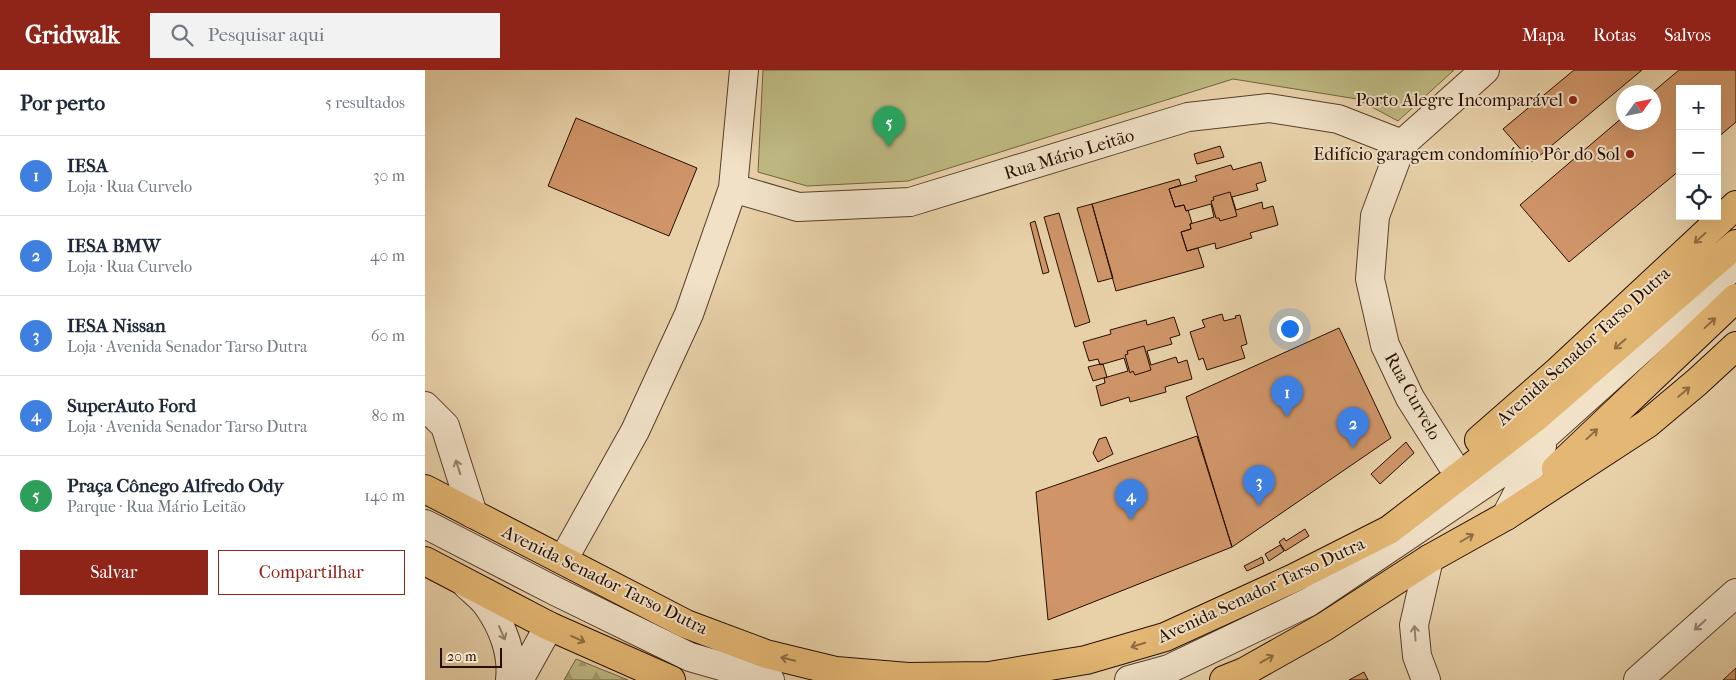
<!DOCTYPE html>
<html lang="pt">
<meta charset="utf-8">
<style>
body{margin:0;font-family:"IM FELL French Canon",serif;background:#f2f2f3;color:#1f2937}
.controls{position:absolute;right:15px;top:15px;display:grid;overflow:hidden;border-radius:0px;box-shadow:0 5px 20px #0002}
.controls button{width:45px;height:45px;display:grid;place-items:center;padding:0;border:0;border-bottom:1px solid #e0e1e3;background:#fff;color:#1f2937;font:25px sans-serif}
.compass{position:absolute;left:1191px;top:15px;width:45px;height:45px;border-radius:50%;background:#fff;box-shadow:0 5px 20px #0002;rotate:57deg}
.scale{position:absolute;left:15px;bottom:12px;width:62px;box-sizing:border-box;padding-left:5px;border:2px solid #270e01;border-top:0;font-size:14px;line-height:18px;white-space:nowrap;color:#270e01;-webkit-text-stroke:4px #f0e1c7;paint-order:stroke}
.you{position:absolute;left:864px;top:258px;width:18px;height:18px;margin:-12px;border:4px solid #fff;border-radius:50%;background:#1a73e8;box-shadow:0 0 0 8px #1a73e833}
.badge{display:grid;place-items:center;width:32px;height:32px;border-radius:50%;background:#8f2418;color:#fff;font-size:16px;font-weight:700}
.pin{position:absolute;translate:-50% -41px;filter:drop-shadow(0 1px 2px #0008)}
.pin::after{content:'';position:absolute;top:26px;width:18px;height:15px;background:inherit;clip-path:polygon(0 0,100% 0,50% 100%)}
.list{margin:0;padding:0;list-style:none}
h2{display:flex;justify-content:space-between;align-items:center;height:65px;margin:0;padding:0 20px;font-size:21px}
h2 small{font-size:16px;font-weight:400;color:#747a83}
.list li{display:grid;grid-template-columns:32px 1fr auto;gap:15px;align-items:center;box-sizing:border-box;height:80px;padding:0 20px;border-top:1px solid #e0e1e3}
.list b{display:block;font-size:19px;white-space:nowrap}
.list p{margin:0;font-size:16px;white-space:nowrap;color:#747a83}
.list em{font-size:16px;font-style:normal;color:#747a83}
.actions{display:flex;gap:10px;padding:15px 20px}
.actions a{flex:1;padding:11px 0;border:1px solid #8f2418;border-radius:0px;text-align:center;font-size:18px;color:#8f2418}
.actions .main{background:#8f2418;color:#fff}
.icon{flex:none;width:28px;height:28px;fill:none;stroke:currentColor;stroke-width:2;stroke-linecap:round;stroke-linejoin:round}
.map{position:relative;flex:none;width:1311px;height:610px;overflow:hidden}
header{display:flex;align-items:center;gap:30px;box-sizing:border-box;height:70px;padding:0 25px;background:#8f2418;color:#fff}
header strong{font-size:24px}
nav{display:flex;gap:28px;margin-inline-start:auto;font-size:18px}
.search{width:350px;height:45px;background:#f2f2f3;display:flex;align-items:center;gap:12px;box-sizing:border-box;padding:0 18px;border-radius:0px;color:#747a83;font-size:19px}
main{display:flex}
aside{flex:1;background:#fff}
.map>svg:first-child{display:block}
</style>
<header>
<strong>Gridwalk</strong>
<div class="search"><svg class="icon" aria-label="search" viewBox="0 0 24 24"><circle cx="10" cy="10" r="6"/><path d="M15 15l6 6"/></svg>Pesquisar aqui</div>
<nav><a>Mapa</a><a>Rotas</a><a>Salvos</a></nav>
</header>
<main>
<aside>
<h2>Por perto<small>5 resultados</small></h2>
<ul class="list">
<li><span class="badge" style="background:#3f7fe0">1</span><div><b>IESA</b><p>Loja · Rua Curvelo</p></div><em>30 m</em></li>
<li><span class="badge" style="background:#3f7fe0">2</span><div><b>IESA BMW</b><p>Loja · Rua Curvelo</p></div><em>40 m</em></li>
<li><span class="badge" style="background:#3f7fe0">3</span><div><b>IESA Nissan</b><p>Loja · Avenida Senador Tarso Dutra</p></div><em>60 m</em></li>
<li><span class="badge" style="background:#3f7fe0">4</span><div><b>SuperAuto Ford</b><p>Loja · Avenida Senador Tarso Dutra</p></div><em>80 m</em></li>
<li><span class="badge" style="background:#2e9e5b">5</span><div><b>Praça Cônego Alfredo Ody</b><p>Parque · Rua Mário Leitão</p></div><em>140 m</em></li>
</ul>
<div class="actions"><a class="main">Salvar</a><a>Compartilhar</a></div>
</aside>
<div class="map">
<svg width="1311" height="610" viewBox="0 0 1311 610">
<defs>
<pattern id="forest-firs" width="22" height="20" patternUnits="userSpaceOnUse" patternTransform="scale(1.25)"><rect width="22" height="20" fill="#beb982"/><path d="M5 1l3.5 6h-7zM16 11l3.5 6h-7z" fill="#a39e6e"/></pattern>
</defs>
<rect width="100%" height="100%" fill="#e8d1a9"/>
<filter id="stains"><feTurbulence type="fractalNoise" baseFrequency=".004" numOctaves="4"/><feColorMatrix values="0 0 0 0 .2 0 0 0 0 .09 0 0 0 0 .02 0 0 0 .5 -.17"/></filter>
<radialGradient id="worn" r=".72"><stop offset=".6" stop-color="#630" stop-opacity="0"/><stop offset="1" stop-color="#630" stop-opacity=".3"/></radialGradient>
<path fill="url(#forest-firs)" stroke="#726442" d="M151,589L203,610H139Z"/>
<path fill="#beb982" stroke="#726442" d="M338,0H1029L973,51L932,29L808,9L483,111L382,116L333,102Z"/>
<path fill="#cf9568" stroke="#270e01" d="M1149,0H1217L1107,92L1078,59Z
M1254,0H1311V52L1292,68V19H1255V100L1144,192L1095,135L1198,47V52H1228V22Z
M151,48L272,98L244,166L123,116Z
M795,76L799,87L772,94L769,84Z
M836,92L841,111L831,114L833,120L807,127L811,140L837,132L838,139L848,136L853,155L825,163L827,168L791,179L790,173L762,181L756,162L766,159L765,154L789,147L786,134L761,141L759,135L750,137L744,119L772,111L770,106L806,95L808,100Z
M754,109L756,115L744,119L750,137L759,135L761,141L763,140L767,153L765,154L766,159L756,162L762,181L773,178L779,197L691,221L667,134Z
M805,122L812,146L795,151L794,148H791L786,131L789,130L788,127Z
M667,134L688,208L673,212L652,138Z
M634,143L665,252L650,257L619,147Z
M610,151L624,202L618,204L605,153Z
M797,244L799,251L811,248L810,246L815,245L822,274L816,276L820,288L782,300L778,288L774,290L765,262L780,257L777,250Z
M749,247L755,265L745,268L747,274L722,281L726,295L751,287L753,293L762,290L767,309L740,317L741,322L705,332L704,327L676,336L671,316L680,313L679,308L703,301L699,288L675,295L673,289L664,291L658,272L686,264L685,260L721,250L722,255Z
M914,258L966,368L807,477L761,327Z
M719,276L726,300L710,305L708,301L705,303L700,285L703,284L702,281Z
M675,294H678L682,307L668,311L663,297Z
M772,366L807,477L623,550L611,422Z
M681,367L688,384L673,392L668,383L674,369Z
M981,372L989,383L955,414L946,404Z
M880,459L884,466L860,481L854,472L859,468L861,471Z
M855,475L859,481L844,491L840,484Z
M837,487L839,493L822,501L819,496Z
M1311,598V610H1298Z
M939,602L943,610H924Z"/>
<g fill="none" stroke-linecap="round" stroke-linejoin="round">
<g stroke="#573f2b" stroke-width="30">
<path id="minor" d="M308,118L373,137L485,132L763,47L844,38L913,49L977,74
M0,336L20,356L48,444
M1026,393L985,328L960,275L945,209L950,146L977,74L1060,0
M1081,446L1117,376
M0,454L130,521L265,587L345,610
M138,490L210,361L264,244L308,118L319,0
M41,514C48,521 58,528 63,536C78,557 88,584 85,610
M94,610L124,556
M704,610L744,599L884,532L1086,396L1311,194
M1001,610L992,586L989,555L1004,489
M1213,610L1311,523"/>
</g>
<g stroke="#270e01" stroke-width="30">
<path id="major" d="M1054,370L1133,301L1311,135
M1131,399L1311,228
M0,419L261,554L341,584L411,601L483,607L564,606L661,590L740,567L869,508L964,460L1110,348L1311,174
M0,491L124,556L246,610
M799,610L819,602L899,557L1004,489L1081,446L1222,354L1272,312L1311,276"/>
</g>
<use href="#minor" stroke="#f0e1c7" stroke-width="28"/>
<use href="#major" stroke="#e4b874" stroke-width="28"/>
</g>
<defs><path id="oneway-shaft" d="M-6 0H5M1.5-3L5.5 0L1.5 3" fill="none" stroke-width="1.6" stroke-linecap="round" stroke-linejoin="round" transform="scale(1.25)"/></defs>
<g stroke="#8f6c40">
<use href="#oneway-shaft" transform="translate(1275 168) rotate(137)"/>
<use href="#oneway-shaft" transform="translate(1285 253) rotate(-43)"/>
<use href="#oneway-shaft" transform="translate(1195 274) rotate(139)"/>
<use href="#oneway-shaft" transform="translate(1259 322) rotate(-40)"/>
<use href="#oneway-shaft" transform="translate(1167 364) rotate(-43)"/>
<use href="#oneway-shaft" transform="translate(1042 468) rotate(-30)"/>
<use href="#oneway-shaft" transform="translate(153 569) rotate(24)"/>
<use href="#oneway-shaft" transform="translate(713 575) rotate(163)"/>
<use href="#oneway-shaft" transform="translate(363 589) rotate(-166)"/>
<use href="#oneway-shaft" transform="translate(842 589) rotate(-29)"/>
</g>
<g stroke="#96826e">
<use href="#oneway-shaft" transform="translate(33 397) rotate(-108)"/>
<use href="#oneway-shaft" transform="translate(1275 555) rotate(138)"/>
<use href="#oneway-shaft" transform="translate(77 563) rotate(66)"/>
<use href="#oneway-shaft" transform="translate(990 563) rotate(-94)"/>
</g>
<g fill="#8f2418" stroke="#f0e1c7" stroke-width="2">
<circle cx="1148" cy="30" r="5"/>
<circle cx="1205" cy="84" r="5"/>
</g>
<g text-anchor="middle" stroke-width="4" stroke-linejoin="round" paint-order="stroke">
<g font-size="18" fill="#270e01" stroke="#f0e1c7" text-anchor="end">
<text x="1138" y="36">Porto Alegre Incomparável</text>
<text x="1195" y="90">Edifício garagem condomínio Pôr do Sol</text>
</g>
<g font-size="18" fill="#270e01" stroke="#f0e1c7">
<text transform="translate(644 84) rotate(-17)" y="6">Rua Mário Leitão</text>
<text transform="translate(1158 276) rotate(-42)" y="6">Avenida Senador Tarso Dutra</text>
<text transform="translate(988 326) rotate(61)" y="6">Rua Curvelo</text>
<text transform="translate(180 510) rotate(26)" y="6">Avenida Senador Tarso Dutra</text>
<text transform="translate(836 520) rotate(-25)" y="6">Avenida Senador Tarso Dutra</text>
</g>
</g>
<rect width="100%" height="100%" filter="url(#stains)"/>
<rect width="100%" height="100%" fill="url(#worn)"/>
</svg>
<div class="controls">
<button>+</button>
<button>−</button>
<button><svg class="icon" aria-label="locate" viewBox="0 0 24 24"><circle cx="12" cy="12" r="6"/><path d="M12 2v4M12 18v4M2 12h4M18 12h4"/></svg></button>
</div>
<svg class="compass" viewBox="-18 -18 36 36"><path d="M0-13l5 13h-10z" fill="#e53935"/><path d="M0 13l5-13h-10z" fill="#747a83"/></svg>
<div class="scale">20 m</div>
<div class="you"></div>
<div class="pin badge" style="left:862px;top:347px;background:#3f7fe0">1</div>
<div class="pin badge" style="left:928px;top:378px;background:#3f7fe0">2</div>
<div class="pin badge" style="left:834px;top:436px;background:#3f7fe0">3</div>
<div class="pin badge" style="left:706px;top:450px;background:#3f7fe0">4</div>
<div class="pin badge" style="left:464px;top:77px;background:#2e9e5b">5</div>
</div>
</main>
